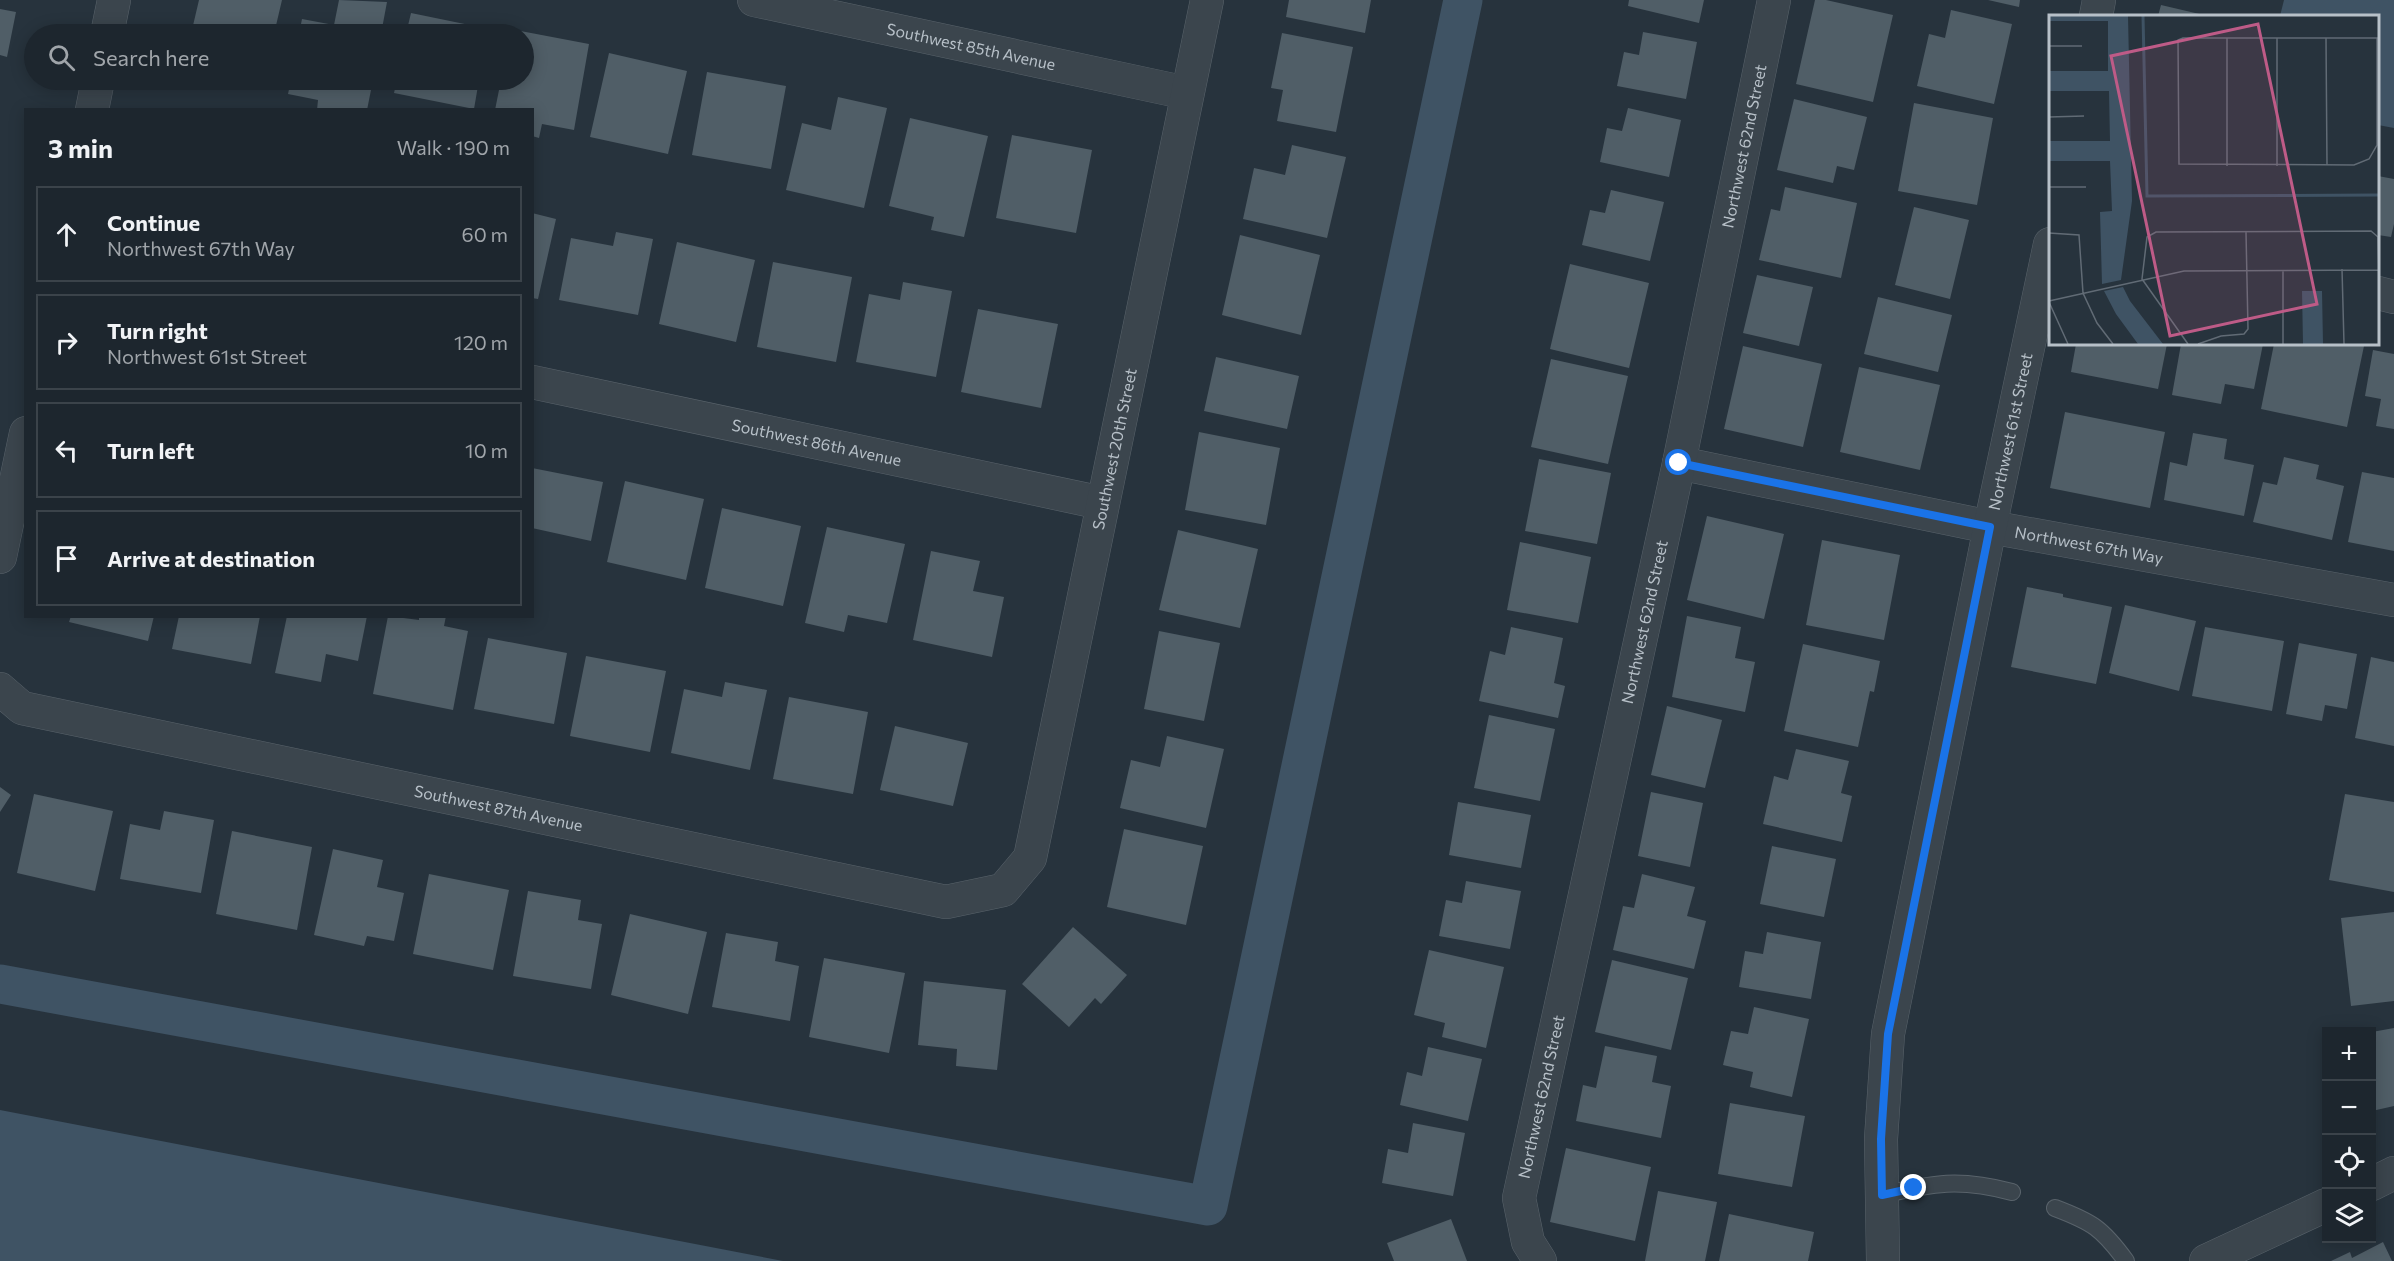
<!DOCTYPE html>
<meta charset="utf-8">
<style>
body{margin:0;font-family:Commissioner,sans-serif;background:#252e36;color:#f1f3f6}
.controls{position:absolute;right:18px;bottom:18px;display:grid;overflow:hidden;border-radius:0px;box-shadow:0 3px 15px #0003}
.controls button{width:54px;height:54px;display:grid;place-items:center;padding:0;border:0;border-bottom:2px solid #3b434a;background:#1d262e;color:#f1f3f6;font:30px sans-serif}
.stop{position:absolute;width:18px;height:18px;margin:-14px;border:4px solid #1a73e8;border-radius:50%;background:#fff}
.stop.end{background:#1a73e8;border-color:#fff;box-shadow:0 2px 6px #0008}
.list{margin:0;padding:0;list-style:none}
h2{display:flex;justify-content:space-between;align-items:center;height:78px;margin:0;padding:0 24px;font-size:26px}
h2 small{font-size:20px;font-weight:400;color:#a0a5aa}
.list li{display:grid;grid-template-columns:39px 1fr auto;gap:18px;align-items:center;box-sizing:border-box;height:96px;margin:0 12px 12px;padding:0 12px;border:2px solid #3b434a;border-radius:0px}
.list b{display:block;font-size:22px;white-space:nowrap}
.list p{margin:0;font-size:20px;white-space:nowrap;color:#a0a5aa}
.list em{font-size:20px;font-style:normal;color:#a0a5aa}
.icon{flex:none;width:33px;height:33px;fill:none;stroke:currentColor;stroke-width:2;stroke-linecap:round;stroke-linejoin:round}
.map{position:relative;flex:none;width:2394px;height:1261px;overflow:hidden}
.search{position:absolute;background:#1d262e;box-shadow:0 3px 15px #0003;left:24px;top:24px;width:510px;height:66px;display:flex;align-items:center;gap:15px;box-sizing:border-box;padding:0 21px;border-radius:33px;color:#a0a5aa;font-size:22px}
.panel{position:absolute;background:#1d262e;box-shadow:0 3px 15px #0003;left:24px;top:108px;width:510px;height:510px;border-radius:0px}
.map>svg:first-child{display:block}
</style>
<div class="map">
<svg width="2394" height="1261" viewBox="0 0 2394 1261">
<rect width="100%" height="100%" fill="#27333d"/>
<path fill="#3f5364" d="M2284,0H2394V128L2378,125V16H2280Z
M0,1110L783,1261H0Z"/>
<g fill="none" stroke-linecap="round" stroke-linejoin="round">
<path stroke="#3f5364" stroke-width="39" d="M0,984L1208,1206L1463,0"/>
</g>
<path fill="#505e67" d="M199,0H282L274,34H191Z
M339,0L387,2L381,34H299L302,19L334,25Z
M1289,0H1371L1365,33L1286,17Z
M1629,0H1704L1699,23L1628,6Z
M1815,0H1826L1893,15L1873,102L1796,84Z
M1988,0H2020L2019,7Z
M2161,5L2208,16H2158Z
M0,9L16,12L7,57L0,55Z
M1951,10L2012,24L1994,104L1917,86L1929,34L1945,38Z
M411,13L489,29L488,34H406Z
M510,29L589,44L574,130L542,124L539,138L532,136V110H495L501,80H524V34H509Z
M1643,32L1697,42L1686,99L1617,86L1624,52L1639,55Z
M1282,33L1353,47L1336,132L1277,121L1283,90L1271,88Z
M609,53L687,71L668,154L590,137Z
M707,72L786,86L771,169L692,155Z
M291,80H373L367,110H317L318,100L288,94Z
M397,80H479L474,109L394,93Z
M838,97L887,108L864,208L786,190L802,123L831,130Z
M1794,99L1867,117L1854,170L1837,166L1833,183L1777,170Z
M1914,103L1993,118L1977,205L1898,191Z
M1628,108L1681,120L1669,177L1600,162L1607,128L1622,131Z
M910,118L988,136L964,237L931,230L934,217L889,206Z
M1012,135L1092,150L1076,233L996,218Z
M1292,145L1346,157L1327,238L1243,219L1254,168L1285,175Z
M2378,176L2394,179V224L2391,237L2378,235Z
M1785,187L1857,203L1841,278L1759,260L1771,209L1780,211Z
M1611,190L1664,202L1650,261L1582,245L1590,210L1605,213Z
M1914,207L1969,220L1950,299L1895,285Z
M532,213L556,219L538,299L532,298Z
M616,232L653,239L638,315L559,300L571,238L613,246Z
M1240,235L1320,255L1301,335L1222,315Z
M677,242L755,260L736,342L659,324Z
M773,262L852,277L836,362L757,347Z
M1570,264L1649,283L1629,368L1550,349Z
M1757,275L1813,287L1799,346L1743,333Z
M903,282L952,291L936,377L856,362L869,294L900,300Z
M1878,297L1952,315L1938,372L1864,354Z
M978,309L1058,324L1041,408L961,392Z
M2076,344H2167L2158,389L2071,372Z
M2181,344H2263L2254,389L2225,384L2221,404L2172,395Z
M2274,344H2351L2364,346L2347,427L2261,409Z
M1743,346L1822,364L1803,447L1724,429Z
M2373,350L2394,354V429L2376,426L2381,399L2365,396Z
M1216,357L1299,376L1287,429L1204,411Z
M1551,359L1628,376L1608,464L1531,447Z
M1859,367L1940,385L1920,470L1840,452Z
M2065,412L2165,432L2150,508L2050,488Z
M1199,432L1280,448L1266,525L1185,510Z
M2193,433L2227,439L2224,459L2254,465L2244,516L2164,500L2170,462L2187,466Z
M2284,457L2319,465L2316,479L2344,486L2332,540L2253,522L2263,482L2277,485Z
M1539,459L1611,473L1597,544L1525,531Z
M532,468L603,482L591,541L532,528Z
M2362,472L2394,478V551L2348,542Z
M625,481L704,499L686,580L607,562Z
M722,508L801,526L783,606L705,588Z
M1707,516L1784,534L1764,619L1687,600Z
M827,527L905,544L887,623L848,615L844,632L805,623Z
M1178,530L1258,549L1240,628L1159,610Z
M1822,540L1900,555L1884,640L1806,625Z
M1520,542L1591,557L1578,623L1507,610Z
M931,551L980,561L973,591L1004,597L992,657L913,640Z
M2027,587L2063,594V597L2112,607L2096,684L2011,667Z
M2125,605L2196,621L2179,691L2109,673Z
M71,616H154L148,641L69,622Z
M179,616H260L251,664L172,649Z
M287,616H367L358,661L326,654L321,682L275,673Z
M388,616L419,620V616H446L444,626L468,631L453,710L373,694Z
M1687,616L1741,627L1735,658L1755,662L1745,712L1672,697Z
M1511,627L1563,638L1554,683L1565,686L1558,718L1479,701L1490,651L1505,655Z
M2205,627L2284,641L2272,711L2192,696Z
M1159,631L1220,643L1204,721L1144,709Z
M488,638L567,653L554,724L474,709Z
M2299,643L2357,654L2347,709L2325,705L2322,721L2286,714Z
M1803,644L1880,661L1874,692L1870,691L1858,747L1784,731Z
M586,656L666,671L650,752L570,736Z
M2371,657L2394,662V746L2355,738Z
M725,682L767,690L750,770L671,753L684,689L722,697Z
M789,697L868,712L853,794L773,779Z
M1667,706L1722,720L1705,788L1651,775Z
M1489,715L1555,729L1540,801L1474,788Z
M895,726L968,743L953,806L880,790Z
M1167,736L1224,749L1206,828L1120,808L1131,760L1160,767Z
M1796,749L1849,761L1841,793L1852,796L1842,842L1763,824L1774,776L1788,780Z
M0,787L11,795L0,812Z
M1651,792L1703,803L1690,867L1638,856Z
M34,794L113,811L95,891L17,873Z
M2345,794L2394,802V892L2329,880Z
M1458,802L1531,815L1521,868L1449,855Z
M164,811L214,820L201,893L120,879L130,824L160,830Z
M1124,829L1203,846L1186,925L1107,907Z
M232,831L312,847L297,930L216,914Z
M1772,846L1836,859L1824,917L1760,904Z
M333,849L383,860L377,887L404,893L394,941L367,936L364,946L314,935Z
M429,874L509,890L493,970L413,954Z
M1642,874L1695,887L1687,916L1706,921L1694,969L1613,950L1623,906L1634,908Z
M1466,881L1521,891L1510,949L1439,936L1446,900L1462,903Z
M528,891L581,900L578,920L602,924L591,989L513,976Z
M2394,912V1001L2351,1006L2341,918Z
M630,914L707,932L688,1014L611,995Z
M1073,927L1127,975L1101,1004L1095,998L1069,1027L1022,984Z
M1767,932L1821,942L1811,999L1739,987L1745,951L1763,954Z
M726,933L778,942L775,961L799,966L790,1021L712,1007Z
M1429,950L1504,967L1486,1048L1442,1037L1445,1023L1414,1015Z
M824,958L905,973L889,1053L809,1037Z
M1612,960L1688,978L1671,1050L1595,1032Z
M924,981L1006,990L997,1070L956,1066L957,1049L918,1045Z
M1754,1007L1809,1019L1792,1097L1750,1087L1753,1072L1723,1065L1731,1031L1748,1034Z
M2394,1028V1106L2372,1111V1032Z
M1605,1046L1657,1056L1652,1082L1671,1086L1661,1138L1576,1121L1583,1085L1596,1088Z
M1428,1047L1482,1059L1468,1121L1400,1105L1407,1072L1422,1076Z
M1730,1103L1805,1116L1792,1187L1718,1174Z
M1413,1123L1465,1133L1453,1196L1382,1183L1388,1149L1408,1153Z
M1566,1148L1651,1167L1635,1241L1550,1222Z
M1658,1191L1717,1202L1705,1261H1645Z
M1729,1214L1814,1232L1808,1261H1719Z
M1451,1219L1467,1261H1394L1387,1243Z
M2383,1242L2392,1261H2331L2350,1252L2352,1258Z"/>
<g fill="none" stroke-linecap="round" stroke-linejoin="round">
<g stroke="#59636b" stroke-width="18">
<path id="service" d="M1882,1195C1934,1183 1959,1178 2012,1192
M2055,1208C2092,1222 2102,1228 2126,1261"/>
</g>
<g stroke="#59636b" stroke-width="34">
<g id="minor">
<path id="s1" d="M754,0L1187,93"/>
<path d="M2096,16L2099,0"/>
<path d="M107,34L114,0"/>
<path d="M92,110L98,80"/>
<path d="M2378,293L2394,297"/>
<path id="s2" d="M532,382L1102,503"/>
<path id="s3" d="M1679,463L1990,527L2394,600"/>
<path d="M0,557L26,433"/>
<path id="s4" d="M0,689L22,708L946,902L1003,890L1030,858L1207,0"/>
<path d="M2372,1184L2394,1173"/>
<path id="s5" d="M1540,1261L1528,1242L1519,1198L1679,463L1774,0"/>
<path id="s6" d="M1883,1261L1881,1139L1888,1034L1990,527L2050,244"/>
<path d="M2206,1261L2326,1205"/>
</g>
</g>
<use href="#service" stroke="#3b454d" stroke-width="16"/>
<use href="#minor" stroke="#3b454d" stroke-width="33"/>
</g>
<g fill="none" stroke-linecap="round" stroke-linejoin="round">
<path stroke="#1a73e8" stroke-width="8" d="M1679,463L1990,527L1888,1034L1881,1139L1882,1195L1914,1188"/>
</g>
<g text-anchor="middle" stroke-width="6" stroke-linejoin="round" paint-order="stroke">
<g font-size="16" fill="#b7c0c8" stroke="#202a32">
<text dy="6" stroke="none"><textPath href="#s1" startOffset="222">Southwest 85th Avenue</textPath></text>
<text dy="6" stroke="none"><textPath href="#s5" startOffset="1143">Northwest 62nd Street</textPath></text>
<text dy="6" stroke="none"><textPath href="#s6" startOffset="842">Northwest 61st Street</textPath></text>
<text dy="6" stroke="none"><textPath href="#s2" startOffset="291">Southwest 86th Avenue</textPath></text>
<text dy="6" stroke="none"><textPath href="#s4" startOffset="1491">Southwest 20th Street</textPath></text>
<text dy="6" stroke="none"><textPath href="#s3" startOffset="418">Northwest 67th Way</textPath></text>
<text dy="6" stroke="none"><textPath href="#s5" startOffset="657">Northwest 62nd Street</textPath></text>
<text dy="6" stroke="none"><textPath href="#s4" startOffset="516">Southwest 87th Avenue</textPath></text>
<text dy="6" stroke="none"><textPath href="#s5" startOffset="171">Northwest 62nd Street</textPath></text>
</g>
</g>
<g transform="translate(2049 15)">
<rect width="330" height="330" fill="#27333d"/>
<path d="M0,1H79L83,186L72,265L53,269L51,197L63,196L61,146H0V126H61L60,76H0V56H59V6H0ZM74,272L81,286L114,329H89L67,299L55,276ZM253,276H273L274,329H254Z" fill="#3f5364"/>
<path fill="none" stroke="#3f5364" stroke-width="3" d="M94,1L98,181L330,180"/>
<path fill="none" stroke="#616b75" stroke-width="1.5" d="M178,23V151M277,23L278,150M328,23V130L320,144L305,150L130,149L129,25L134,23H330M0,31H33M0,102L35,101M228,151V23M0,172H37M0,218L30,220L34,278L48,308L64,329M293,254L295,329M234,255V329M0,286L135,256L330,255M0,287L19,329M139,329L93,264L98,222L107,217L322,216L329,222L330,259M149,329L172,321L195,319L199,314L197,217"/>
<path fill="#be5b87" fill-opacity="0.15" stroke="#be5b87" stroke-width="3" d="M209,9L268,289L121,321L62,41Z"/>
<rect width="330" height="330" fill="none" stroke="#b7c0c8" stroke-width="3"/>
</g>
</svg>
<div class="controls">
<button>+</button>
<button>−</button>
<button><svg class="icon" aria-label="locate" viewBox="0 0 24 24"><circle cx="12" cy="12" r="6"/><path d="M12 2v4M12 18v4M2 12h4M18 12h4"/></svg></button>
<button><svg class="icon" aria-label="layers" viewBox="0 0 24 24"><path d="M12 4l9 5-9 5-9-5zM3 14l9 5 9-5"/></svg></button>
</div>
<div class="stop" style="left:1679px;top:463px"></div>
<div class="stop end" style="left:1914px;top:1188px"></div>
<div class="search"><svg class="icon" aria-label="search" viewBox="0 0 24 24"><circle cx="10" cy="10" r="6"/><path d="M15 15l6 6"/></svg>Search here</div>
<section class="panel">
<h2>3 min<small>Walk · 190 m</small></h2>
<ul class="list">
<li><svg class="icon" aria-label="ahead" viewBox="0 0 24 24"><path d="M12 20V5M6 11l6-6 6 6"/></svg><div><b>Continue</b><p>Northwest 67th Way</p></div><em>60 m</em></li>
<li><svg class="icon" aria-label="right" viewBox="0 0 24 24"><path d="M7 20v-9h11M14 6l5 5-5 5"/></svg><div><b>Turn right</b><p>Northwest 61st Street</p></div><em>120 m</em></li>
<li><svg class="icon" aria-label="left" viewBox="0 0 24 24"><path d="M17 20v-9H6M10 6l-5 5 5 5"/></svg><div><b>Turn left</b></div><em>10 m</em></li>
<li><svg class="icon" aria-label="arrive" viewBox="0 0 24 24"><path d="M6 21V4h12l-3 4 3 4H6"/></svg><div><b>Arrive at destination</b></div></li>
</ul>
</section>
</div>
